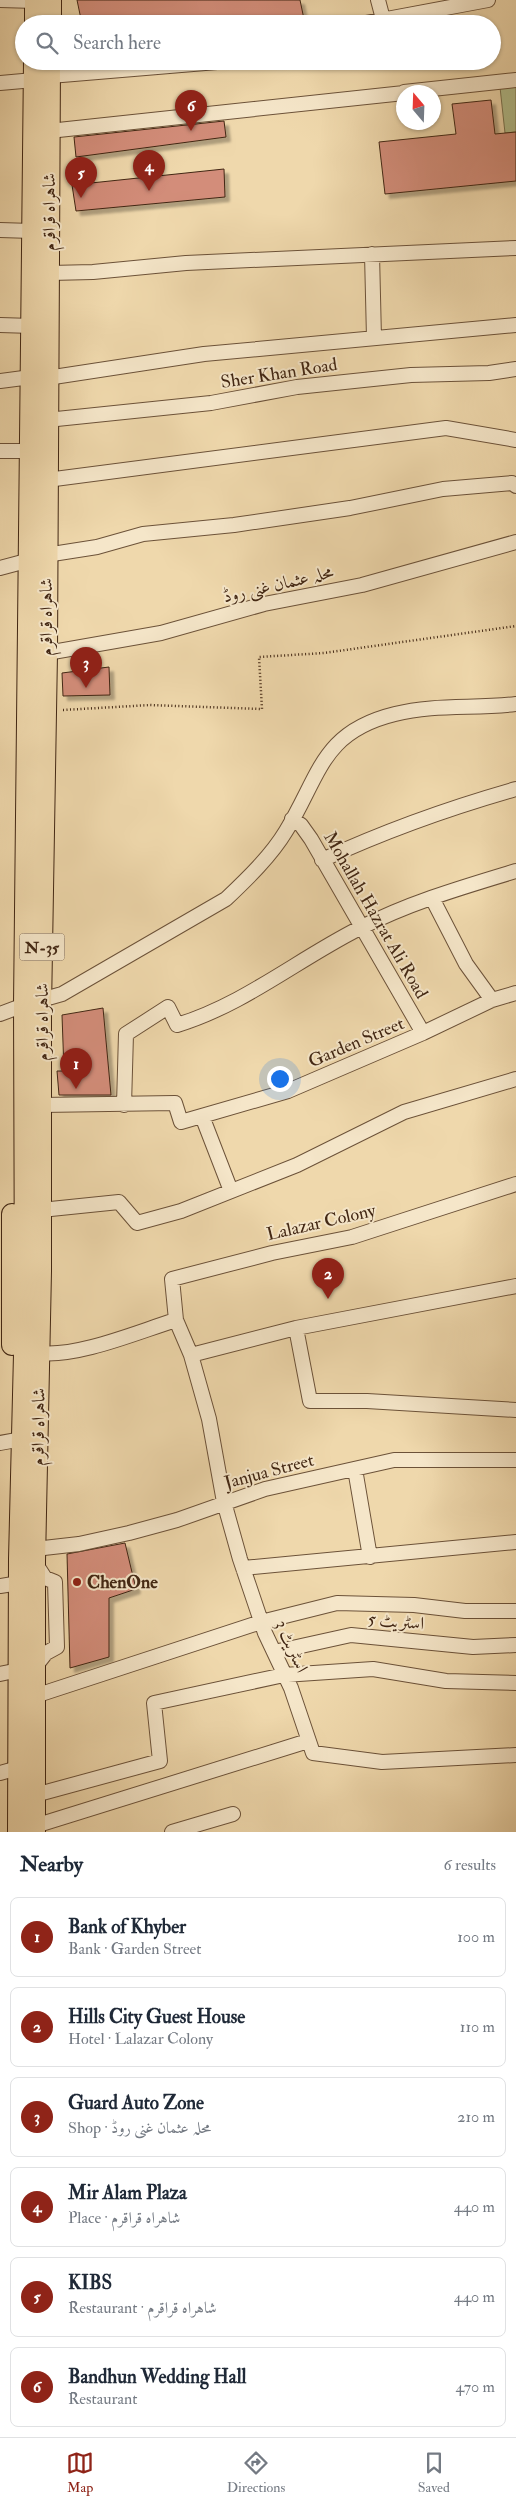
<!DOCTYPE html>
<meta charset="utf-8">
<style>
body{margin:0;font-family:"IM FELL Double Pica",Amiri,serif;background:#f2f2f3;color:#1f2937}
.compass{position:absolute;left:396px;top:85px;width:45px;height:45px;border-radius:50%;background:#fff;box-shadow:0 1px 4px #0004;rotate:341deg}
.you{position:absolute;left:279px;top:1078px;width:18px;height:18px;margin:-12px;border:4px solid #fff;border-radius:50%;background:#1a73e8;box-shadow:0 0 0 8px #1a73e833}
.badge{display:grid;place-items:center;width:32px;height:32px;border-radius:50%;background:#8f2418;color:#fff;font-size:16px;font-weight:700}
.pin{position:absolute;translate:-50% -41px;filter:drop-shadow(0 1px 2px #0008)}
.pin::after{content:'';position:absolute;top:26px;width:18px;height:15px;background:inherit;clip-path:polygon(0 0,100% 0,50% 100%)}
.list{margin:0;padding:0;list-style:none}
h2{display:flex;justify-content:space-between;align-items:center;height:65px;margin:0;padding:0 20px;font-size:21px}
h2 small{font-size:16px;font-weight:400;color:#747a83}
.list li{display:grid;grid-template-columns:32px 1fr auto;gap:15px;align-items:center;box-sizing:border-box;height:80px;margin:0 10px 10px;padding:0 10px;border:1px solid #e0e1e3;border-radius:8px}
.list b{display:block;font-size:19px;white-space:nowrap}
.list p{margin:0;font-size:16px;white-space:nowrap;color:#747a83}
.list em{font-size:16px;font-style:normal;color:#747a83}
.icon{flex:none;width:28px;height:28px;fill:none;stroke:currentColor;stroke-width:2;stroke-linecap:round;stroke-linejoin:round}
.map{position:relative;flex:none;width:516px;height:1832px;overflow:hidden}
.search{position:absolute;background:#fff;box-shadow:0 1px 4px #0004;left:15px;right:15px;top:15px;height:55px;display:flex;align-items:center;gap:12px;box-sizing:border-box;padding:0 18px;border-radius:28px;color:#747a83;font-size:19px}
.sheet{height:605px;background:#fff}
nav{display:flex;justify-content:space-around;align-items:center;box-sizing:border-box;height:70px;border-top:1px solid #e0e1e3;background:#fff;font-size:14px;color:#747a83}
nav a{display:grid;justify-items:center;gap:2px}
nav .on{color:#8f2418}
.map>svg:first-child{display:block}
</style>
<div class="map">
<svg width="516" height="1832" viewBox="0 0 516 1832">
<defs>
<filter id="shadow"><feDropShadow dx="4.5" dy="4.5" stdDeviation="1" flood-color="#0004"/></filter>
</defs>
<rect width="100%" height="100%" fill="#efd8ac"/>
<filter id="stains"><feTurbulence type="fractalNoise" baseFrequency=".004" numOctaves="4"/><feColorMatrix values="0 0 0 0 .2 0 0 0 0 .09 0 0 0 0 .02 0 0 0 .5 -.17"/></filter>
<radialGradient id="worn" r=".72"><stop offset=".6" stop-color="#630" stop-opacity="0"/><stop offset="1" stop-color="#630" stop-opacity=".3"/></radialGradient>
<path fill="#b3c08e" stroke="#7a7350" d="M516,76V132L505,133L499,78Z"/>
<path fill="#d38d7a" stroke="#412613" filter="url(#shadow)" d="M77,0H300L305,24H82Z
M491,100L495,134L516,132V181L385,194L379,142L456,134L452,104Z
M224,121L226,137L76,157L74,137Z
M224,169L225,197L76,211L72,185Z
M109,667L110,695L63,696L62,673Z
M103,1008L111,1095H59L57,1071H64L62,1015Z
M125,1543L136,1589L109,1598V1657L70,1668L67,1554Z"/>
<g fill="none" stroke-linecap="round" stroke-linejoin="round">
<g stroke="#6c5239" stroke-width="16">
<path id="minor" d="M0,0L35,1
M378,0L383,19
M360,24L488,0
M50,76L229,61
M0,83L34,80
M404,92L516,80
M49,131L404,93
M0,230L32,231
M372,254L374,338
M50,273L93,272L186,263L516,248
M0,325L32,326
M47,378L204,354L516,325
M0,381L31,377
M47,420L211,403L297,387L411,375L489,373L516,369
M0,451H31
M47,480L446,428L516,440
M46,555L97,547L143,534L234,525L350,508L443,489L512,483L516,486
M0,568L30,560
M47,653L161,633L264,604L362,585L516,542
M292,819L301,825L311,839L423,1033
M322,860C385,831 449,808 516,789
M432,898L466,964L492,1000
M41,1000L62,994L226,899C247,879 271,856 286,831C320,776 321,732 395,714C434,704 476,709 516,704
M0,1014L24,1005
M42,1105L175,1103L181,1122L288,1091L423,1033L492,1000L516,993
M124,1105L126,1034L168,1007L177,1025C243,1005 297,960 358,929C408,903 463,887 516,871
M202,1116L231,1191
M41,1210L119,1202L137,1223L181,1211L297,1165L404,1112L516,1079
M176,1320L172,1279L272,1253L352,1237L516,1184
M296,1328L310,1401H367L516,1410
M40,1353C79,1357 137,1332 176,1320L191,1355L296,1328L516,1286
M191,1355L209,1419L224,1502L240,1559L265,1633L291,1688L313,1753L382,1762L516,1755
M0,1443L22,1439
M355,1469L370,1557
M35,1549L79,1544L129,1533L177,1520L265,1489L394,1460H516
M243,1568L516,1542
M0,1586L19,1583
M274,1652L351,1635L473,1647L516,1645
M35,1667L46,1653L57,1647L55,1582L45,1578L36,1564
M0,1674L19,1670
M35,1696L261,1622L337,1603L414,1605L465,1611H516
M0,1773L18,1768
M35,1795L160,1761L154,1703L284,1675L373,1669L446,1681L516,1683
M35,1826L308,1741
M172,1832L233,1814"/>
</g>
<g stroke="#412613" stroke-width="22">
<path id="highway" d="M35,24V0
M51,24V0
M12,1345V1214
M18,1832L19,1559L25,1313L24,1005L34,61
M35,1832V1561L41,1271V1009L47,653L50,61"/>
</g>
<path stroke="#412613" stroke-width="2.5" stroke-dasharray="1 2.5" stroke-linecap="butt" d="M63,710L150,705L262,709L259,657L324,653L516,626"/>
<use href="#minor" stroke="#f5e6c9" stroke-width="14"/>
<use href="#highway" stroke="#efd8ac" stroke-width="20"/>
</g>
<circle fill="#8f2418" stroke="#f5e6c9" stroke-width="2" cx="77" cy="1582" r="5"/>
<g text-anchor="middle" stroke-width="4" stroke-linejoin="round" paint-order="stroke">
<rect fill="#f5e6c9" stroke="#77604a" stroke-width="1" x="19.5" y="933.5" width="45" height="27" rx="4"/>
<g font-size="16" font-weight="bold" fill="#412613">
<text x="42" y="953">N-35</text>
</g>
<g font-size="18" fill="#412613" stroke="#f5e6c9">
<text transform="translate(49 212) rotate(-90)" y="6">شاہراہ قراقرم</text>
<text transform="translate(279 373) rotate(-9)" y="6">Sher Khan Road</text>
<text transform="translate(278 584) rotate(-13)" y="6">محلہ عثمان غنی روڈ</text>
<text transform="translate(46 617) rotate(-90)" y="6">شاہراہ قراقرم</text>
<text transform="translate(376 915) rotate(60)" y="6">Mohallah Hazrat Ali Road</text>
<text transform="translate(42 1022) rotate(-90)" y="6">شاہراہ قراقرم</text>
<text transform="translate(356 1042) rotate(-23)" y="6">Garden Street</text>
<text transform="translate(321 1222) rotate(-13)" y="6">Lalazar Colony</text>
<text transform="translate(38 1427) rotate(-89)" y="6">شاہراہ قراقرم</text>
<text transform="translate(269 1471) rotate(-15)" y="6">Janjua Street</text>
<text transform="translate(396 1621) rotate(5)" y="6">اسٹریٹ 5</text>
<text transform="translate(292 1646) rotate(66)" y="6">اسٹریٹ 3</text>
</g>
<g font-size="18" font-weight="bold" fill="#412613" stroke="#f5e6c9" text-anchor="start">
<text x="87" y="1588">ChenOne</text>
</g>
</g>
<rect width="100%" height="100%" filter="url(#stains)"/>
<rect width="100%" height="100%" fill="url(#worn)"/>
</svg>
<svg class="compass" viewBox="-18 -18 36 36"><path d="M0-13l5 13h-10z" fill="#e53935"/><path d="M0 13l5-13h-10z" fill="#747a83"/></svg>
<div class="you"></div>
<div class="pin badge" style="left:76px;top:1089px">1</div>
<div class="pin badge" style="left:328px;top:1299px">2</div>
<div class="pin badge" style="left:86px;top:688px">3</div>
<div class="pin badge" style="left:149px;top:191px">4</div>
<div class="pin badge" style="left:81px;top:198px">5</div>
<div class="pin badge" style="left:191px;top:131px">6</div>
<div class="search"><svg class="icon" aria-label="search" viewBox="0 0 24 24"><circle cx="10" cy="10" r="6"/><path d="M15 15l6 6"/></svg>Search here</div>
</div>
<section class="sheet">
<h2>Nearby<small>6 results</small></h2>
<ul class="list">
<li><span class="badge">1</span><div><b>Bank of Khyber</b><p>Bank · Garden Street</p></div><em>100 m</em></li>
<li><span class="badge">2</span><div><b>Hills City Guest House</b><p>Hotel · Lalazar Colony</p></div><em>110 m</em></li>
<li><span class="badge">3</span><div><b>Guard Auto Zone</b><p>Shop · محلہ عثمان غنی روڈ</p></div><em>210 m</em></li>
<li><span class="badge">4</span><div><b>Mir Alam Plaza</b><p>Place · شاہراہ قراقرم</p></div><em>440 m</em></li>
<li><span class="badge">5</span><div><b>KIBS</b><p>Restaurant · شاہراہ قراقرم</p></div><em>440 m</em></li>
<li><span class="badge">6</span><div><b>Bandhun Wedding Hall</b><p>Restaurant</p></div><em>470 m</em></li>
</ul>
</section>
<nav>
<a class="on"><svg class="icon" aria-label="map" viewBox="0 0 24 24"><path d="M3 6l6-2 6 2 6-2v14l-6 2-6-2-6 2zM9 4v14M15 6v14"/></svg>Map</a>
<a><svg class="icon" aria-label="directions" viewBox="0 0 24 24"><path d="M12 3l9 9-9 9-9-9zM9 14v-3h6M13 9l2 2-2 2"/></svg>Directions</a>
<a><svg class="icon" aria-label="saved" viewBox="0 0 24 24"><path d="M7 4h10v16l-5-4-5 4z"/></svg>Saved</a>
</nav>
